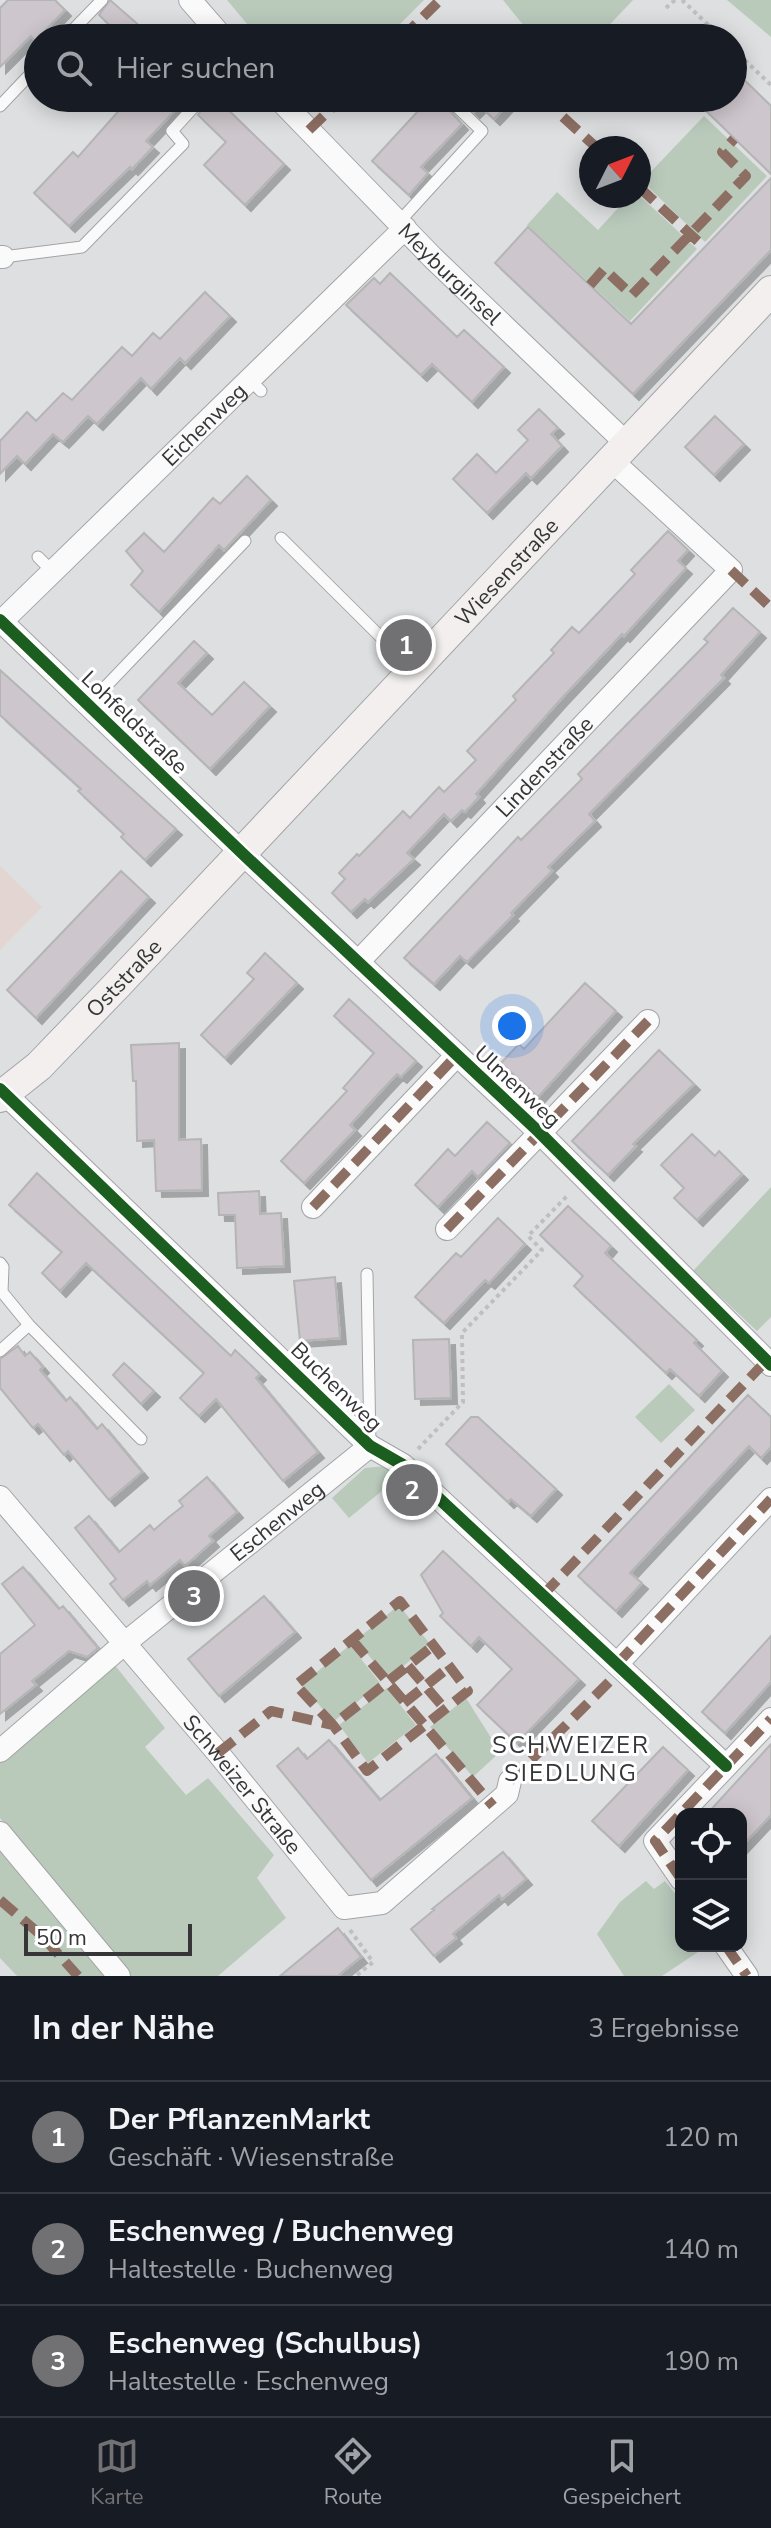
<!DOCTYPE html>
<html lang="de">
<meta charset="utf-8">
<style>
body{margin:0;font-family:"Nunito Sans",sans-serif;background:#20242c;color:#f1f3f6}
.controls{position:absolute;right:24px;bottom:24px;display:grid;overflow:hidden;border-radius:16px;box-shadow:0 4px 20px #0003}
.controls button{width:72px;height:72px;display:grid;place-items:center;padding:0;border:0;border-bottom:2px solid #363941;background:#171b24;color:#f1f3f6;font:40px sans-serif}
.compass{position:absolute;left:579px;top:136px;width:72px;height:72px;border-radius:50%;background:#171b24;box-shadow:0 4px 20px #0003;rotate:48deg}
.scale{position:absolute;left:24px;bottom:20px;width:168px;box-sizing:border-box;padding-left:8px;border:4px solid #363638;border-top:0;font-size:22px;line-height:28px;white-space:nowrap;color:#363638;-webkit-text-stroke:6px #fff;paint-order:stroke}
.you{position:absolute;left:512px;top:1026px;width:28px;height:28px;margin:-20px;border:6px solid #fff;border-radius:50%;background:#1a73e8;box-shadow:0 0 0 12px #1a73e833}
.badge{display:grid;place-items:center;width:52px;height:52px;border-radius:50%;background:#717173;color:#fff;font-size:26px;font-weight:700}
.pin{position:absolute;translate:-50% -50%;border:4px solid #fff;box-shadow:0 2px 8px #0006}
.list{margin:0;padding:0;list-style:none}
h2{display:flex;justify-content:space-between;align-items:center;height:104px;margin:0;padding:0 32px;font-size:34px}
h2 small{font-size:26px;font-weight:400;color:#9ea1a6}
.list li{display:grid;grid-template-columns:52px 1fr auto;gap:24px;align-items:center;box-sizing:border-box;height:112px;padding:0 32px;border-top:2px solid #363941}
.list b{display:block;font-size:30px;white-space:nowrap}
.list p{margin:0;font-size:26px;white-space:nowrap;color:#9ea1a6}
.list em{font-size:26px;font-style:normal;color:#9ea1a6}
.icon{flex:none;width:44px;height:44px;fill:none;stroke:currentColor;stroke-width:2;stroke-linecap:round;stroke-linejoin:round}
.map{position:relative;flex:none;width:771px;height:1976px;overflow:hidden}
.search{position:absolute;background:#171b24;box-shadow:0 4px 20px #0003;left:24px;right:24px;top:24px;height:88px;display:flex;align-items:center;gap:20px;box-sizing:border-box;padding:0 28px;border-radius:44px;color:#9ea1a6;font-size:30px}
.sheet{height:440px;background:#171b24}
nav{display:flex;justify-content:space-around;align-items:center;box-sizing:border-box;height:112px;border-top:2px solid #363941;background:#171b24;font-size:22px;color:#9ea1a6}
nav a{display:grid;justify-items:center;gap:4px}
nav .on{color:#717173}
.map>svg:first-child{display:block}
</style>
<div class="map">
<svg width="771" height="1976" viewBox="0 0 771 1976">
<defs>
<filter id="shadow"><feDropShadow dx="6" dy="6" stdDeviation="0" flood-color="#0004"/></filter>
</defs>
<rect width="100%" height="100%" fill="#dedfe1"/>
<path fill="#e3d6d2" d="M0,866L42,907L0,950Z"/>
<path fill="#b9cabb" d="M227,0H424L386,38H259Z
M503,0H633L597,38H534Z
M727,0H771V37Z
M704,116L767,176L705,242L642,181Z
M557,192L598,230L629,196L639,195L697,249L630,321L527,225Z
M771,1187V1317L757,1331L693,1271Z
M669,1384L695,1410L661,1443L635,1417Z
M386,1466L400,1476L349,1518L332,1498L365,1468Z
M399,1605L430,1644L388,1679L356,1640Z
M350,1645L380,1683L333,1722L302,1684Z
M114,1664L165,1728L145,1747L186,1795L208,1778L274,1855L257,1878L286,1918L218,1976H130L0,1818V1759Z
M387,1688L416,1725L368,1763L339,1725Z
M466,1698L500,1752L473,1777L430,1727Z
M0,1841L114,1976H17L0,1958Z
M646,1881L654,1889L665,1881L681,1901V1946H707L662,1976H624L597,1934L620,1902Z"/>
<path fill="#cdc6cc" stroke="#b5b5b6" stroke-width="2" filter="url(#shadow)" d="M8,0H55L65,10L35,41L31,36L0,67V8Z
M110,0L141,27L131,38H123L99,15Z
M733,69L771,106V174L693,98H733Z
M130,98H191L186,103L184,101L146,141L153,147L132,169L130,167L69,226L34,193L73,152L78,157Z
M210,98H216L284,164L245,205L204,165L226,142L198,115Z
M430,98H446L447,108L462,124L421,167L428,173L409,195L372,161Z
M460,98H514L494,119L480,106L474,112Z
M771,178V250L633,394L495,263L528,227L631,324Z
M390,273L457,337L464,330L504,367L472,402L432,364L421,375L346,305L374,278L380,284Z
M205,292L230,316L185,363L180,358L151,389L141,378L97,424L88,416L63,442L53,434L25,464L17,456L0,474V441L27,412L36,421L63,393L72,400L122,347L132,356L153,333L160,339Z
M539,409L558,428L551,434L562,446L531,478L526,473L487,513L453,479L477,454L496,473L528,440L518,430Z
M715,416L744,444L714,475L685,447Z
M247,476L271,500L224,550L219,545L159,612L131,585L143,571L126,551L144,533L164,552L213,498L220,504Z
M668,531L688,550L678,561L686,568L624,636L622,634L561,699L476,794L479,797L465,812L462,810L451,821L444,814L407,853L414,859L368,902L365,899L351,912L332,893L345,879L339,873L357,854L359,856L403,811L410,818L439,787L444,792L476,760L467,751L516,700L513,696L554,653L551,650L572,627L579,633L635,574L631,570Z
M733,608L760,632L721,675L724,678L589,814L595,821L548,867L552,871L511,913L513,915L467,962L460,956L434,984L404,958L518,837L521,840L582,779L578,774L708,642L704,639Z
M194,641L207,653L178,683L212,715L244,682L270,706L210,769L138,700Z
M0,670L176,829L145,860L121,837L124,834L78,791L81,789L0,715Z
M121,871L149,897L36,1018L7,990Z
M265,953L297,983L225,1058L201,1035L254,979L247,973Z
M585,983L616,1011L538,1097L501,1063L519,1044L524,1049Z
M349,999L416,1061L401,1077L397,1074L381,1091L350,1125L355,1130L304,1183L281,1161L347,1091L343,1088L374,1053L334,1016Z
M179,1043V1140L201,1139L202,1190L156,1191L154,1140L137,1141L136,1081H133L131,1045Z
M659,1050L694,1084L633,1144L636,1146L608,1175L572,1141Z
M487,1122L510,1143L478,1177L472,1171L438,1207L415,1185L448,1149L455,1156Z
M692,1134L715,1156L719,1151L742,1174L697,1220L674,1198L684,1188L661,1165Z
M37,1173L231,1356L235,1350L260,1374L256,1378L318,1452L283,1481L216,1399L199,1416L180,1398L204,1373L86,1263L60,1291L42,1273L62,1252L9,1205Z
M259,1191L260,1214L281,1213L284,1266L237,1268L235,1215H219L218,1193Z
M568,1206L611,1246L605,1253L697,1340L694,1343L722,1371L699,1396L670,1369L666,1373L574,1286L583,1276L540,1235Z
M498,1218L525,1244L489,1283L485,1280L444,1323L415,1297L456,1253L461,1257Z
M335,1277L340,1338L300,1341L294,1281Z
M449,1339L451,1398L415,1399L413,1340Z
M18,1346L25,1356L30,1352L43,1367L40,1370L66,1401L70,1397L97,1429L102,1424L142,1472L109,1500L68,1451L64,1455L38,1424L33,1428L0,1388V1359Z
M124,1363L154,1391L141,1404L113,1375Z
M748,1395L771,1417V1447L761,1458L749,1446L630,1573L642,1583L616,1611L578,1576Z
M471,1417H478L556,1489L531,1516L511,1499L508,1502L446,1444Z
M207,1477L237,1512L209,1536L213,1541L185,1566L180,1560L150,1585L147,1581L123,1600L110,1584L116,1579L75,1528L89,1516L119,1552L150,1525L154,1530L169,1517L183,1506L179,1501Z
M443,1551L579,1679L517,1743L477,1705L512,1669L479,1637L471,1646L440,1616L443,1613L421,1575Z
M23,1567L59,1609L63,1606L98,1648L87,1657L69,1651L32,1681L36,1685L0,1714V1654L35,1625L2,1584Z
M264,1596L295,1632L219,1696L188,1659Z
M771,1636V1682L725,1733L702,1712Z
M329,1740L380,1800L436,1754L472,1798L371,1880L277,1766L298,1748L307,1759Z
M771,1744V1815L741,1847V1814H707Z
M663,1747L688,1770L619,1846L592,1821Z
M503,1852L526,1879L502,1899L499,1895L453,1934L456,1938L434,1956L411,1929L434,1910L432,1909Z
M338,1928L361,1957L347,1968L338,1976H280Z"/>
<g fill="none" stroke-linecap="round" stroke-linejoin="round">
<g stroke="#a3a4a6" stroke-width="13">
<path id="service" d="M65,38L102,0
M0,106L38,66
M399,222L482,131L453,103
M3,257L82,247L183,144L172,131L202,98
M250,380L261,391
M281,538L413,669
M38,557L52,571
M88,705L245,541
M0,1263L3,1267L2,1292L29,1325L141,1439
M367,1274L370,1446
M0,1351L29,1325"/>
</g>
<g stroke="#a3a4a6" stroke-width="24">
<g id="minor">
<path d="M190,0L223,38"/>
<path id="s1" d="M278,98L432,257L626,443"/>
<path d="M0,257H3"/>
<path d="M0,620L242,853L539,1132L771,1365"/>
<path id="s2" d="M2,621L405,228"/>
<path id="s3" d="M358,962L731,570L610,459"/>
<path d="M0,1089L370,1446L403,1465L726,1766"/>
<path d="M313,1207L457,1055"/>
<path d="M447,1229L648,1021"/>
<path id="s4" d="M0,1497L218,1753L344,1908L382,1903L507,1794L510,1781"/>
<path d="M617,1664L771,1499"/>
<path id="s5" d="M0,1751L125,1643L370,1446"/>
<path d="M0,1833L119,1976"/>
<path d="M681,1879L655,1841L771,1719"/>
<path d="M726,1946L747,1976"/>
</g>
</g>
<g stroke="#a3a4a6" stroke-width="32">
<g id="secondary">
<path id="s6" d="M0,1097L39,1066L117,985L771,291"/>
</g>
</g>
<path stroke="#bfbfc1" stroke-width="4" stroke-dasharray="4 4" stroke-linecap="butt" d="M682,0L722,38
M666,8L675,0
M733,49L771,85
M418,1449L463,1402L462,1333L542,1250L528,1236L569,1194
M350,1930L373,1962L356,1976"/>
<use href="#service" stroke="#fafafa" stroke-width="11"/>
<use href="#minor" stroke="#fafafa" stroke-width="22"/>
<use href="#secondary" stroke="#f3efef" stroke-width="30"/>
<path stroke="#8d6e63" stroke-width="10" stroke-dasharray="20 10" stroke-linecap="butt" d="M402,38L440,0
M563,117L597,148
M309,130L342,98
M639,187L704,247
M590,285L604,269L632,295L746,176L722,152L734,139
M731,570L771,608
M313,1207L457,1055
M447,1229L648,1021
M543,1595L766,1361
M352,1640L493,1806
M617,1664L771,1499
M408,1666L445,1709
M404,1703L449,1667
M218,1753L271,1711L333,1725L367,1771L468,1691L400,1601L296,1685L333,1725L434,1645
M510,1781L622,1669
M681,1879L655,1841L771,1719
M0,1900L42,1936L78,1976
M726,1946L747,1976"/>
<g stroke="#fff" stroke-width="17">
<path id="cycleway" d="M0,620L242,853L539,1132L771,1365
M0,1089L370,1446L403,1465L726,1766"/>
</g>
<use href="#cycleway" stroke="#1b5e20" stroke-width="12"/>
</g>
<g text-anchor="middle" stroke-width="6" stroke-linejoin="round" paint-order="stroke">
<g font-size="22" fill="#363638" stroke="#fff">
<text dy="8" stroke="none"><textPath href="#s1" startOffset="246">Meyburginsel</textPath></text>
<text dy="8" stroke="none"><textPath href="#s2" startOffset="282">Eichenweg</textPath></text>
<text dy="8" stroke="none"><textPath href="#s6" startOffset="730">Wiesenstraße</textPath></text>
<text transform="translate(135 722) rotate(44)" y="8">Lohfeldstraße</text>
<text dy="8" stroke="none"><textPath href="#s3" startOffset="270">Lindenstraße</textPath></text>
<text dy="8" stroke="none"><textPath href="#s6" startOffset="172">Oststraße</textPath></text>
<text transform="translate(518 1086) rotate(43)" y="8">Ulmenweg</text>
<text transform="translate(337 1386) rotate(44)" y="8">Buchenweg</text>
<text dy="8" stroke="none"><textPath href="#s5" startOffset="360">Eschenweg</textPath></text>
<text dy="8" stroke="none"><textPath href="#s4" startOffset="376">Schweizer Straße</textPath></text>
</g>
<g font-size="24" letter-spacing="2" fill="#363638" stroke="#fff">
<text x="571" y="1753">SCHWEIZER<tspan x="571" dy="28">SIEDLUNG</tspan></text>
</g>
</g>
</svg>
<div class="controls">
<button><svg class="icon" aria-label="locate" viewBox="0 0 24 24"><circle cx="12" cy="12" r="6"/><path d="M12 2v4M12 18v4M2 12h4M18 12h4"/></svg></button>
<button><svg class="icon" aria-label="layers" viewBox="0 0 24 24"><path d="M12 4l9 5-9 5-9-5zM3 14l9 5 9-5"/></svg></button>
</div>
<svg class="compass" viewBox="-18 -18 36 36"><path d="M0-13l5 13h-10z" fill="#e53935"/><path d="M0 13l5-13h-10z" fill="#9ea1a6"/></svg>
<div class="scale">50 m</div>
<div class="you"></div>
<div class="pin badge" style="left:406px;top:645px">1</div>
<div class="pin badge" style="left:412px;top:1490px">2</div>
<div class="pin badge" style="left:194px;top:1596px">3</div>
<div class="search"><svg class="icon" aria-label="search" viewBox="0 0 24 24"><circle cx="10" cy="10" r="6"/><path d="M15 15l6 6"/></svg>Hier suchen</div>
</div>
<section class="sheet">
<h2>In der Nähe<small>3 Ergebnisse</small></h2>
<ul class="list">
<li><span class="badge">1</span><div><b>Der PflanzenMarkt</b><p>Geschäft · Wiesenstraße</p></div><em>120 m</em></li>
<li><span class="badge">2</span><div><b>Eschenweg / Buchenweg</b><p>Haltestelle · Buchenweg</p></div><em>140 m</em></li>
<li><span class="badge">3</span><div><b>Eschenweg (Schulbus)</b><p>Haltestelle · Eschenweg</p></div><em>190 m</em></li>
</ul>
</section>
<nav>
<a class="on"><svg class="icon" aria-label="map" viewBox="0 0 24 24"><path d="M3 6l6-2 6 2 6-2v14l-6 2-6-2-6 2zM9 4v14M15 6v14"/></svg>Karte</a>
<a><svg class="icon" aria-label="directions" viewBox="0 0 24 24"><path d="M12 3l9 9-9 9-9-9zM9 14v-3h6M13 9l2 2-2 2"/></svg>Route</a>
<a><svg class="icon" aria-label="saved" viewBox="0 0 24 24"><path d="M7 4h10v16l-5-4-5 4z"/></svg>Gespeichert</a>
</nav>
